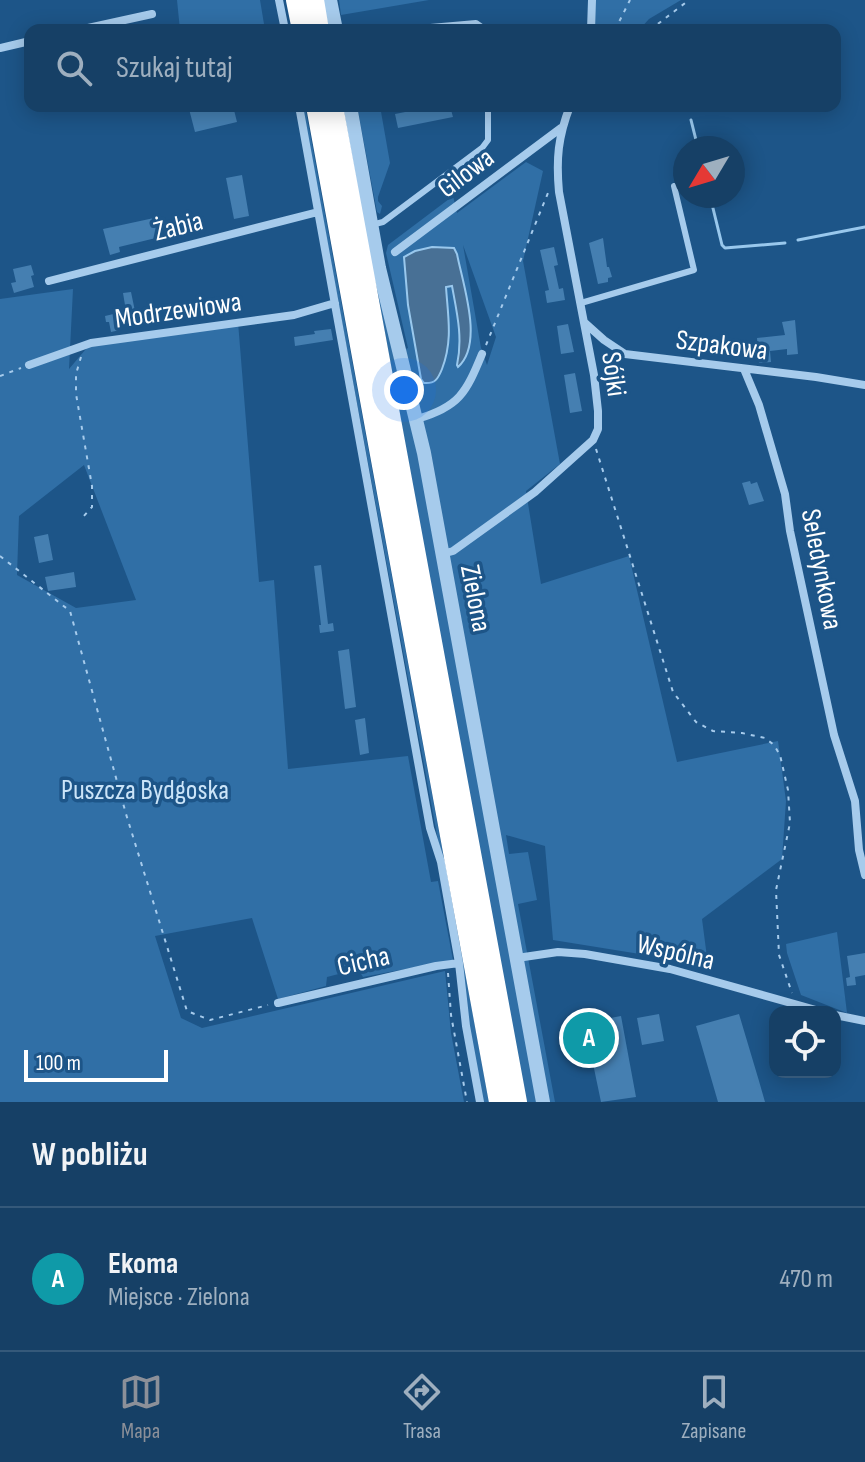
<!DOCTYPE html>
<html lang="pl">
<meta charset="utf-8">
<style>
body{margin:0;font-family:"Sofia Sans Condensed",sans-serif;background:#1f476c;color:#f1f3f6}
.controls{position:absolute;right:24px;bottom:24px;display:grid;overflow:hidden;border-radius:16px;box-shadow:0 4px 20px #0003}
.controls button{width:72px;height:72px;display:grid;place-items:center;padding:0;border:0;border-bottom:2px solid #35597a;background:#164066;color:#f1f3f6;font:40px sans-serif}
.compass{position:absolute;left:673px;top:136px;width:72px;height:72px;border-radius:50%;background:#164066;box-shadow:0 4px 20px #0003;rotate:232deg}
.scale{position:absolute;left:24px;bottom:20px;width:144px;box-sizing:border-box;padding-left:8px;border:4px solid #fff;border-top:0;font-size:22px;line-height:28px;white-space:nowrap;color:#fff;-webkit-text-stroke:6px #1d5588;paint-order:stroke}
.you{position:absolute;left:404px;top:390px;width:28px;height:28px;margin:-20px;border:6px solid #fff;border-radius:50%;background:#1a73e8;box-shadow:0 0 0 12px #1a73e833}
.badge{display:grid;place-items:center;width:52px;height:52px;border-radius:50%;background:#8c9099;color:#fff;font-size:26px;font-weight:700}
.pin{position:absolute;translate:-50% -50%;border:4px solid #fff;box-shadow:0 2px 8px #0006}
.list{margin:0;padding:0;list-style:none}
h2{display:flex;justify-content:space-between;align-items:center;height:104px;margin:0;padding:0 32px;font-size:34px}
h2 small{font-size:26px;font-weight:400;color:#9eafbf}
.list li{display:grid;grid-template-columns:52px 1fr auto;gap:24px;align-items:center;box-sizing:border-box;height:144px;padding:0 32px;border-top:2px solid #35597a}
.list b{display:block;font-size:30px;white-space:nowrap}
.list p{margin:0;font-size:26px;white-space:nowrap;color:#9eafbf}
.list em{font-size:26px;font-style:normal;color:#9eafbf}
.icon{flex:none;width:44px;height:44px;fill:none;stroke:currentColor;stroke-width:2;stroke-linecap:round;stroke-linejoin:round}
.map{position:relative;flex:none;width:865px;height:1102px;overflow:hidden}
.search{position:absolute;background:#164066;box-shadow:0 4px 20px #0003;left:24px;right:24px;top:24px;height:88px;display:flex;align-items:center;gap:20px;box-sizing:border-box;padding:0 28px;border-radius:16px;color:#9eafbf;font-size:30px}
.sheet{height:248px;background:#164066}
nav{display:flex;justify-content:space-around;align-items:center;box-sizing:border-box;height:112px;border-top:2px solid #35597a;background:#164066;font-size:22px;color:#9eafbf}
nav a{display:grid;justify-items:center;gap:4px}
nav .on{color:#8c9099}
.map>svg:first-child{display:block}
</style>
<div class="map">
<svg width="865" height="1102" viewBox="0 0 865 1102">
<rect width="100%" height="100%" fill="#1d5588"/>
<path fill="#306fa6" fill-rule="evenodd" d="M177,0H260L265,30H180Z
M339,0H429L341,15Z
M594,0H681L649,19L639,30H594Z
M302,106H305L489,1102H483L471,1038L462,970Z
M357,106H380L390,163L378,197V201L382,206L380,214L377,212Z
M526,162L543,171L523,261L560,464L526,491L541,584L629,556L677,762L778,741L786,801L782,859L702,919L708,965L553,940L545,846L506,835L509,854L528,852L537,900L518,904L555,1102H525L375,278L394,354L408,348L386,253L388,245L453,196L457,213ZM463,245L496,337L487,365L481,348Z
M73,289L69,369L91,343L238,322L259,582L274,580L288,769L408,756L431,882L438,881L453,960L363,977L358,969L327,977L326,986L278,999L252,918L155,936L181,1018L202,1028L445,971L451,1033L464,1102H0V299ZM84,465L136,600L76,608L17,575L19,516Z
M837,932L847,1013L801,995L787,953L786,944Z"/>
<path fill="#487095" stroke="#99c8ed" stroke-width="2" d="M432,247L454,248L457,254C463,285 484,344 458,367L457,365C463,338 457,313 452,286L446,287C448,317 453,340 442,369C438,379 435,384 424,383L421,379L408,305L404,257L415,251Z"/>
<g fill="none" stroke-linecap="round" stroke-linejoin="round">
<path stroke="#99c8ed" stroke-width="3" d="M691,120L698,148
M710,196L722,245L725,248L785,243
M798,240L865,227"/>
</g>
<path fill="#457fb1" d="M201,106H233L237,122L195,132L189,109Z
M436,106H450L453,117L398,128L395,114Z
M242,175L249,216L234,219L226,178Z
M198,213L202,230L180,235L176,219Z
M154,218L155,222L160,221L164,236L119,247L120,252L110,255L103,229Z
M603,238L607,267H609L612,277L608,278V282L598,284L589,243Z
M554,247L558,265L554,266L559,289L563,288L565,300L547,303L545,291L549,290L540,250Z
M31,265L34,275L31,276L34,287L14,293L11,283L16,282L13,269Z
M131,292L136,316L117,320L120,330L111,332L109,322H106L105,316L126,311L123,293Z
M795,320L798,354L787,355V349L770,351L771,362L759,363L757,338L785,335L782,322Z
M568,324L574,352L561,354L557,326Z
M331,329L333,340L295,346L294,337L315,334L314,331Z
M575,373L582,411L570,413L564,375Z
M750,481L751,484L757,482L764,501L749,505L742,483Z
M48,534L53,560L39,563L34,537Z
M321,565L328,624L333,623L334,631L320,633L319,625H321L314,566Z
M74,572L76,587L48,591L45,577Z
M349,649L356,707L345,709L338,651Z
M365,718L369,753L360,755L355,720Z
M865,953V975L855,977L856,985L847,986L846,978L850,977L847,956Z
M659,1014L664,1041L642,1045L637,1018Z
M739,1014L759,1081L765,1102H718L696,1026Z
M621,1016L636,1097L601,1102L591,1054L579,1056L575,1036L586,1033L584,1023Z"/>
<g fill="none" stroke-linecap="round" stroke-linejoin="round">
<path stroke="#a6cbec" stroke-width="2" stroke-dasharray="4 6" stroke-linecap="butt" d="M615,30L630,0
M650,30L689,0
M486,345L550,188
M81,357L76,374V394L92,486V507L82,518
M0,376L21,368
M596,449L673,692L696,722L713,731L742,733L765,738L774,745L780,755L788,790L790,823L776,890L779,955L792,993
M0,556L70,611L126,814L187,1011L210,1020L268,1005
M448,973L451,1015L467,1102"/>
<path stroke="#a6cbec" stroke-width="6" d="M396,30L476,23L486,30
M371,225L383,222L482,148L488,140V106
M581,303L694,270L674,186"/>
<path stroke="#a6cbec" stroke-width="8" d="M279,0L285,30
M79,30L152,14
M591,30L592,0
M0,48L30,41
M299,106L430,828L441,862L449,907L459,963L466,1026L480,1102
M395,252L561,128
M49,281L318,212
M585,323L604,340L625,354L816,377L865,385
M29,365L91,343L294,315L335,303
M744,369L759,405L785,494L790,531L834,735L855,801L859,850L865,875
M417,419C459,407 466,393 482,354
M442,554L453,551L535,492L593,440L598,429V411L594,375L559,192C556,159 558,137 570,106
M517,958L558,952L585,954L670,969L823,1012
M278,1003L436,966L459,963
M835,1015L865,1021"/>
<path stroke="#a6cbec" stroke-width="14" d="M330,0L336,30
M350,106L379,268L424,453L543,1102"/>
<path stroke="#fff" stroke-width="20" d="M296,0L302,30
M314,0L319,30
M316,106L499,1102
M333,106L517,1102"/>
</g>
<g text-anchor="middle" stroke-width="7" stroke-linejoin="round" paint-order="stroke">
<g font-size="28" fill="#fff" stroke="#1d5588">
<text transform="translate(465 172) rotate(-37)" y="10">Gilowa</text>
<text transform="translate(178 225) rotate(-14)" y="10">Żabia</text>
<text transform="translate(178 309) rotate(-8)" y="10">Modrzewiowa</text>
<text transform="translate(722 344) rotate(7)" y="10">Szpakowa</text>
<text transform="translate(615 374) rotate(82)" y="10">Sójki</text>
<text transform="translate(823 569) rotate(79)" y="10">Seledynkowa</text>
<text transform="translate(477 598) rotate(79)" y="10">Zielona</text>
<text transform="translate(676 951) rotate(13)" y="10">Wspólna</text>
<text transform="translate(363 960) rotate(-13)" y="10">Cicha</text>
</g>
<g font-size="28" fill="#cbe4f8" stroke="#1d5588">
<text x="145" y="799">Puszcza Bydgoska</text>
</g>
</g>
</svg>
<div class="controls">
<button><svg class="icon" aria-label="locate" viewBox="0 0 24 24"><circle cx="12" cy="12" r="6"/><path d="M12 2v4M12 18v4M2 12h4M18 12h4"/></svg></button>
</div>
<svg class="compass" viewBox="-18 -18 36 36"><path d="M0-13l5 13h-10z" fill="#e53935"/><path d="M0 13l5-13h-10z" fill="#9eafbf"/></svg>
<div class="scale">100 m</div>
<div class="you"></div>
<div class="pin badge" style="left:589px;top:1038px;background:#0f9aa8">A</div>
<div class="search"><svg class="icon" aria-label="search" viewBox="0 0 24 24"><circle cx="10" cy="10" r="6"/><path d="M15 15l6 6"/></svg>Szukaj tutaj</div>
</div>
<section class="sheet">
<h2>W pobliżu<small></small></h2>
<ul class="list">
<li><span class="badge" style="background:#0f9aa8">A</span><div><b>Ekoma</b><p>Miejsce · Zielona</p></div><em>470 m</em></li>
</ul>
</section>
<nav>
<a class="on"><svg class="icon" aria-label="map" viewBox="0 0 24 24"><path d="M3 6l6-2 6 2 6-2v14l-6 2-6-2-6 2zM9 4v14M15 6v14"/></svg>Mapa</a>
<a><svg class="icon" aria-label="directions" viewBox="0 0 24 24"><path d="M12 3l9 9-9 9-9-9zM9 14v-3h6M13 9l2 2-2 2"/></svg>Trasa</a>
<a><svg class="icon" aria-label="saved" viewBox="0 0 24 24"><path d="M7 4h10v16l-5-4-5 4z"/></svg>Zapisane</a>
</nav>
